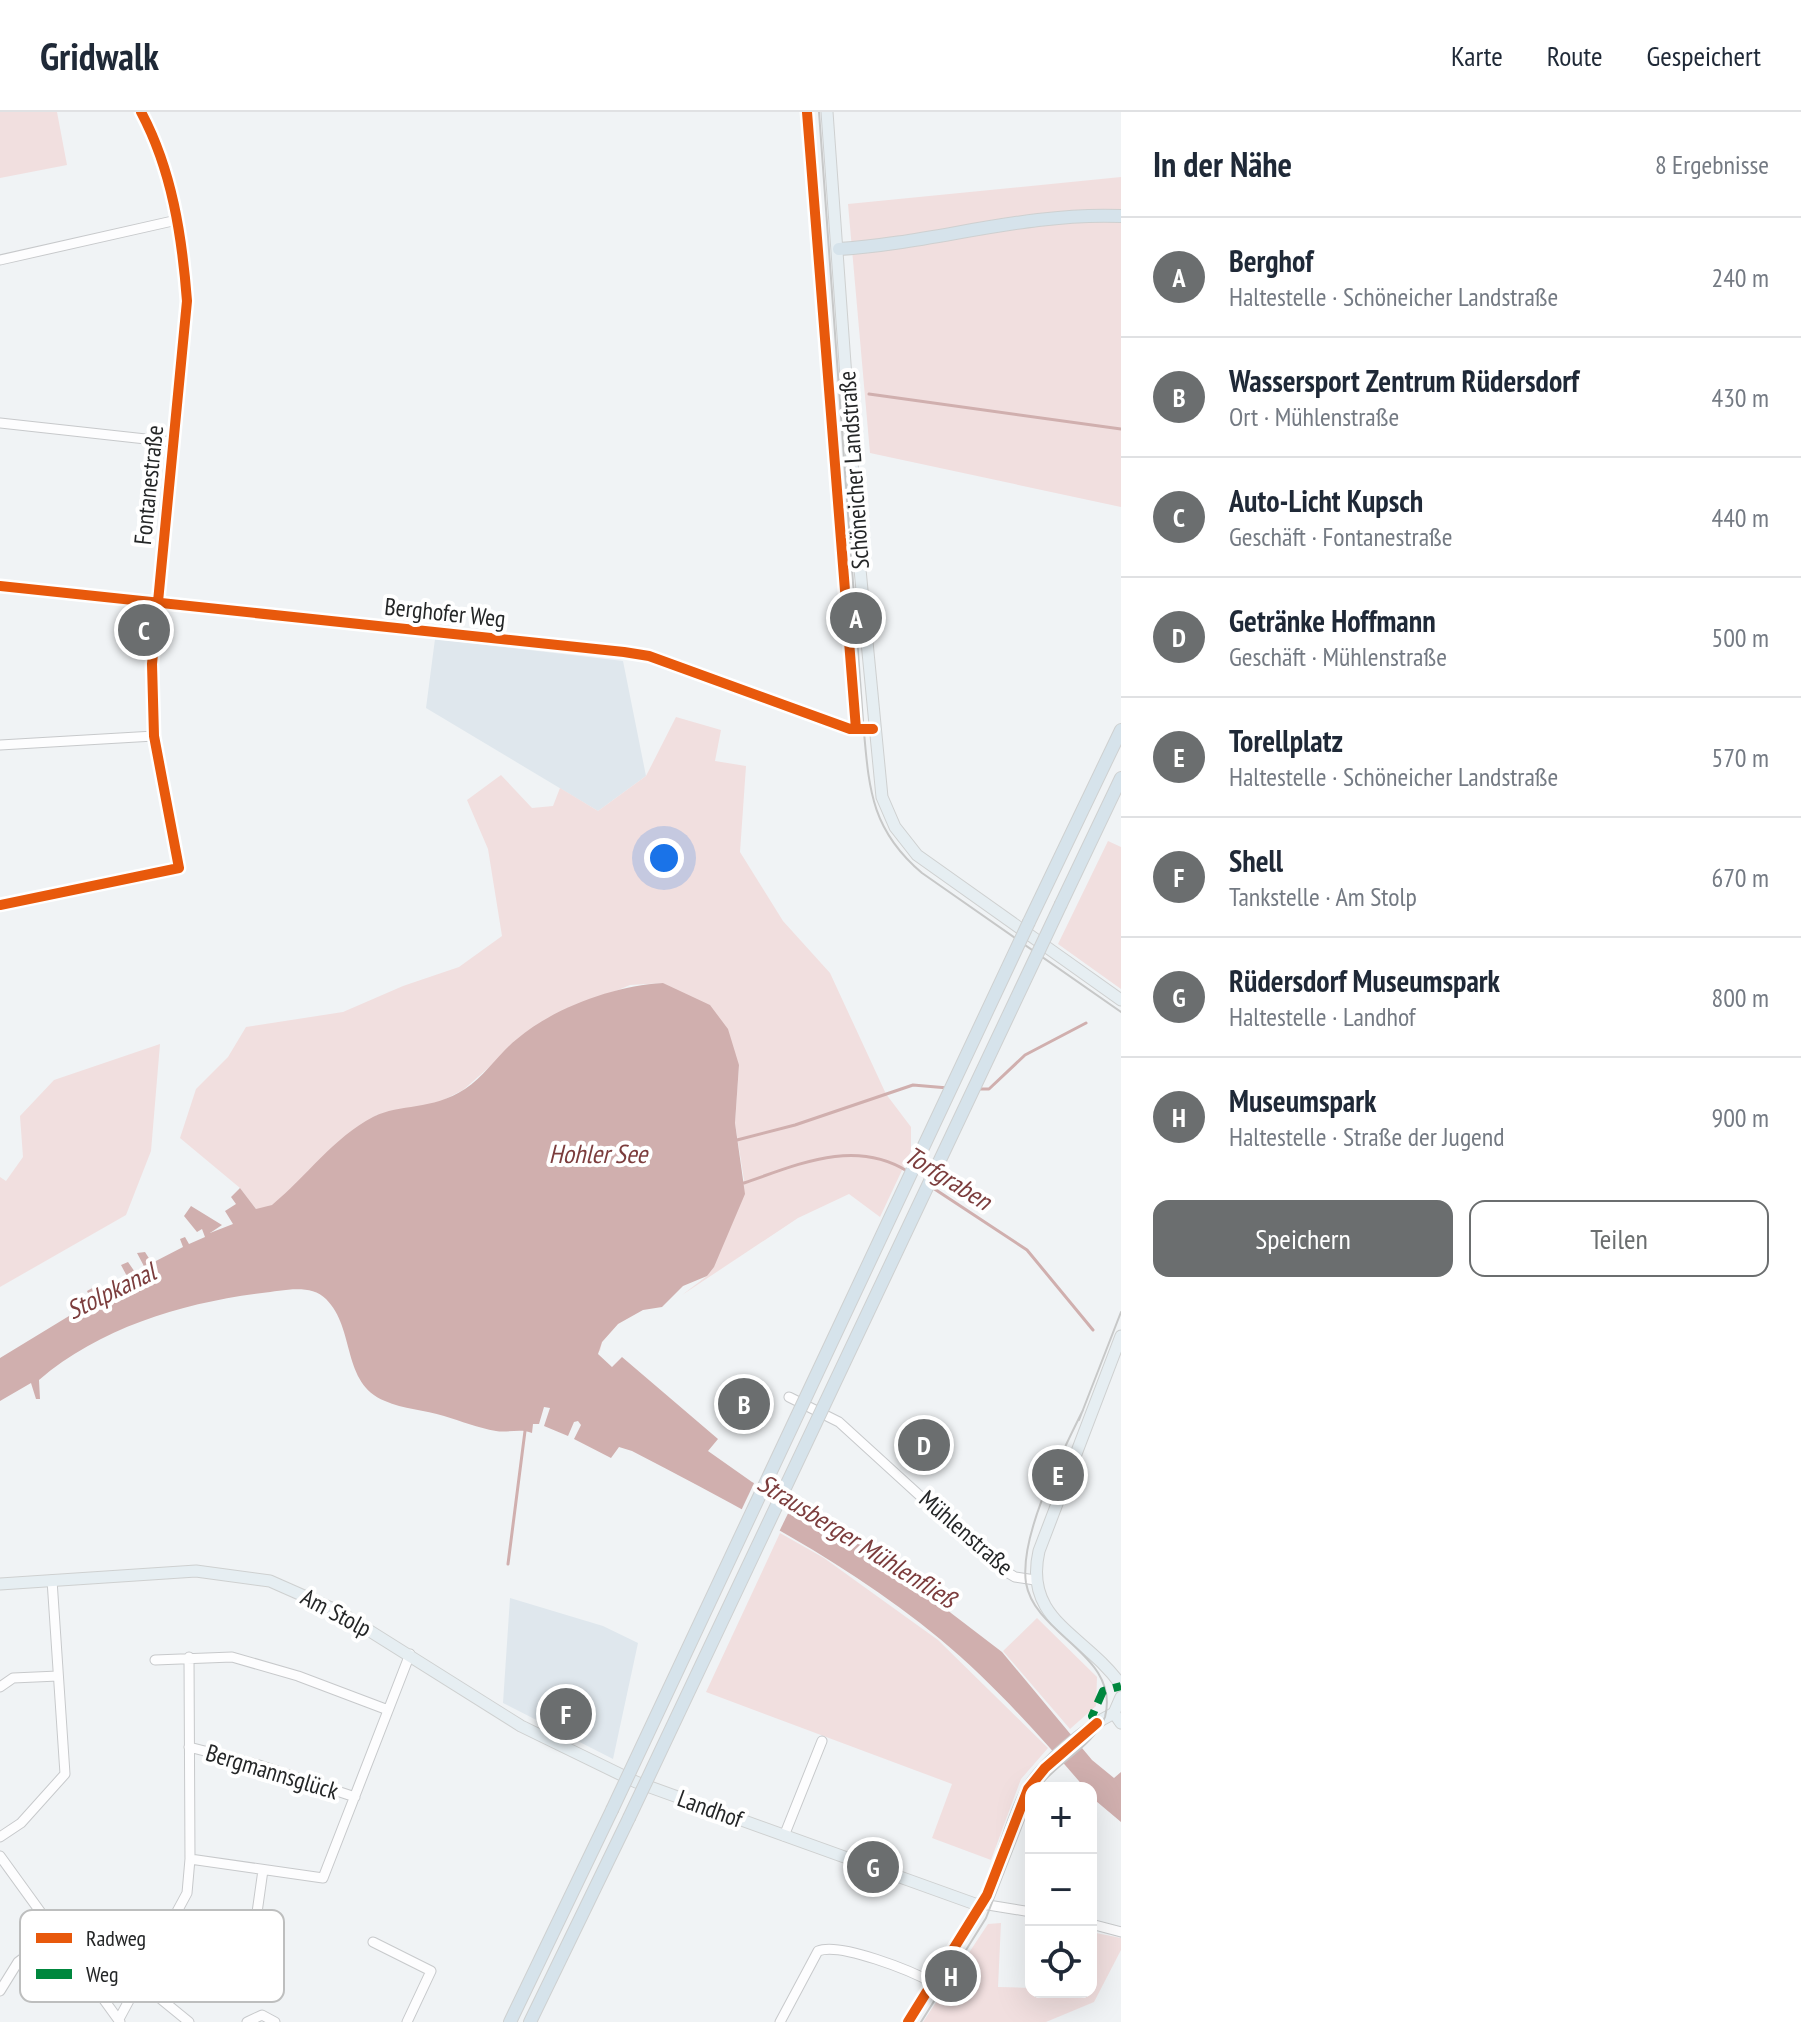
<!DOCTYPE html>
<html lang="de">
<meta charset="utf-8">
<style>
body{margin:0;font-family:"PT Sans Narrow",sans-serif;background:#f6f6f7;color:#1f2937}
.controls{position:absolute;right:24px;bottom:24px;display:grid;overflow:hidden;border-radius:16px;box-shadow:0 8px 32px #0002}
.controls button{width:72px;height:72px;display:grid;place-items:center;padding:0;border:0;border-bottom:2px solid #e0e1e3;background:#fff;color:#1f2937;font:40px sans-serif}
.you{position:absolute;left:664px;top:746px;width:28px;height:28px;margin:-20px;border:6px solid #fff;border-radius:50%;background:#1a73e8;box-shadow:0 0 0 12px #1a73e833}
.badge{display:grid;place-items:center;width:52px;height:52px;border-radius:50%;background:#6b6e6f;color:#fff;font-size:26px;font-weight:700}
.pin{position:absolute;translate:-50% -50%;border:4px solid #fff;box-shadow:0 2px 8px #0006}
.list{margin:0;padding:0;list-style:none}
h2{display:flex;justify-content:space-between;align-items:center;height:104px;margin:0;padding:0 32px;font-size:34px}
h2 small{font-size:26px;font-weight:400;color:#747a83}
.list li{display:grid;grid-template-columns:52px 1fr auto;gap:24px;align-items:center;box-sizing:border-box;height:120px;padding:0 32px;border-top:2px solid #e0e1e3}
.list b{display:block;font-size:30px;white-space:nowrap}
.list p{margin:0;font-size:26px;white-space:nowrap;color:#747a83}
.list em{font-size:26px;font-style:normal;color:#747a83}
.actions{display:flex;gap:16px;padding:24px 32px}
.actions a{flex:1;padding:18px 0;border:2px solid #6b6e6f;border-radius:16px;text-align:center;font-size:28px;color:#6b6e6f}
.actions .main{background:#6b6e6f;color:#fff}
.icon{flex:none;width:44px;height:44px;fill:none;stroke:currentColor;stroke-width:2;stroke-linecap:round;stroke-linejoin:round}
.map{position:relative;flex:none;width:1121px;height:1910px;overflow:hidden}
header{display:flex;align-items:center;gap:48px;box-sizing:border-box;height:112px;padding:0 40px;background:#fff;border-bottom:2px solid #e0e1e3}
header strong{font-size:38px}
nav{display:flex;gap:44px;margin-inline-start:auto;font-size:28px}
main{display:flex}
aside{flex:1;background:#fff}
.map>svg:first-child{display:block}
</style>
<header>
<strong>Gridwalk</strong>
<nav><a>Karte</a><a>Route</a><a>Gespeichert</a></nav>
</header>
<main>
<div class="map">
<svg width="1121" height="1910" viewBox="0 0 1121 1910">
<rect width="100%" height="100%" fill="#f0f3f5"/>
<path fill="#dfe7ed" d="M435,527L623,549L646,664L598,699L426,596Z
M510,1486L603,1514L638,1531L613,1647L503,1591Z"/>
<path fill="#f1dfdf" d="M0,0H57L67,53L0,66Z
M1121,65V395L870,341L848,92Z
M676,605L721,618L715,649L746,654L740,740L783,809L830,861L886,982L911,1015V1039L880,1105L849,1082L798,1106L682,1183L707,1164L744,1068L735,1011L739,953L684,882L663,871L630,873L540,911L463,978L430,995L376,1003L383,1080L618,1212L602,1230L600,1239L256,1097L240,1076L180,1026L196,977L228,945L246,915L343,900L403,874L459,855L502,824L488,737L467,688L501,663L532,696L553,694L560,676L598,699L646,664Z
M1108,729L1121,735V877L1058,832Z
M160,932L151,1039L126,1103L0,1175V1065L6,1069L23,1045L20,1004L54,968Z
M780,1421L824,1446L938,1528L1048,1636L1021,1667L991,1748L932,1726L952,1672L706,1580Z
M1037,1506L1097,1565L1096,1594L1070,1617L1003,1539Z
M1001,1811L998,1875L1031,1876V1880H1091V1820L1121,1826V1838L1094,1890L1046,1910H923L988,1812Z"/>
<path fill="#d0afae" d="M663,871L710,893L728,917L739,953L735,1011L745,1082L714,1155L707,1164L683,1174L662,1195L643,1198L618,1212L602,1230L598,1242L612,1255L622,1245L718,1327L708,1339L752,1370L887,1440L951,1501L1002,1540L1092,1648L1114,1666L1121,1660V1710L1096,1689L1091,1676H1085C1040,1624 993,1571 940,1527C847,1450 739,1395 632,1339L619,1335L611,1346L574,1327L581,1313L578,1309L574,1310L568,1324L544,1314L550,1296L544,1295L539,1312H533L532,1321C521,1316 508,1321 496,1319C478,1316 461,1309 444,1304C425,1298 403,1297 385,1289C341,1271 356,1217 326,1187C310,1171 282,1179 262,1181C183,1191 101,1215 39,1268L40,1287H36L31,1271L0,1289V1246L92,1190L87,1179L96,1174L101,1184L129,1168L121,1153L128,1150L137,1163L146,1158L137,1141L145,1140L152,1151L183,1135L180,1127L185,1125L189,1132L205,1125L202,1117L197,1120L184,1104L191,1094L222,1113L210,1121L233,1112L225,1099L236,1092L231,1085L240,1076L256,1097L272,1093C306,1065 334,1025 373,1005C401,991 431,999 465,977C486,963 498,942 517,927C555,895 614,874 663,871Z"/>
<path fill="#f0f3f5" d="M756,1367L795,1387L778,1422L740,1401Z"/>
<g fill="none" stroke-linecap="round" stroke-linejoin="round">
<path stroke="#d0afae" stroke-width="3" d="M869,282L1121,317
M979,977H989L1025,943L1086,911
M737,1028L795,1013L913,973L948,976
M744,1071C797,1053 854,1026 907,1059
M933,1076L1027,1138L1093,1218
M508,1452L525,1319"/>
<g stroke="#c7c9cb" stroke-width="11">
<path id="minor" d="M0,148L177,108
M0,311L173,330
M0,474L624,540L649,544L850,617H873
M0,633L154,624
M0,793L179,756L154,624L152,552L187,189C182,124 172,58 141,0
M789,1285L839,1310L998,1455L1015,1465L1035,1468
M155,1548L232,1545L298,1564L388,1598
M0,1575L13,1566L58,1564
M189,1635L259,1653L355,1685
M784,1724L822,1629
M0,1725L21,1711L65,1662L52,1468
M0,1744L120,1910
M190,1747L323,1766L410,1542
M1091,1812L1121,1820
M169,1818L224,1826
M373,1830L431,1859L407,1910
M252,1836L263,1758
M140,1870L189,1910
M0,1879L18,1850L57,1821
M119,1907L187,1781L190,1747L189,1545
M247,1910L262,1903L275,1910
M780,1910L818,1839C840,1830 912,1859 933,1871
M908,1910L982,1792L1031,1800"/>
</g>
<g stroke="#ced0d0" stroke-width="13">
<path id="major" d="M827,0L859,447L882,685L895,715L917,743L1121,888
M1121,1224L1039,1439C1023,1509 1085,1522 1121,1573
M0,1472L196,1459L270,1469L338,1499L521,1614L636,1670L975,1792H982C1001,1756 1008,1714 1027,1678C1041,1652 1088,1614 1114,1601
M1121,1585L1114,1601L1121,1611"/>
</g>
<g stroke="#ced0d0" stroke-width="14">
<path id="highway" d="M839,137C934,131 1025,100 1121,104
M1061,792L1121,666
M1029,810L1121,618
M510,1910L612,1698
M530,1910L629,1706"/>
</g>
<use href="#minor" stroke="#fdfdfe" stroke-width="9"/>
<use href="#major" stroke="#e6eef2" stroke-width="11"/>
<use href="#highway" stroke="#d6e3eb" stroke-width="12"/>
<path stroke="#c7c8c8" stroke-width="2" d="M819,0L863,609C869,674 869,716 922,761L1121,900
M1079,1308L1121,1200
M1038,1676C1057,1650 1093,1635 1105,1605C1121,1543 1035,1524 1026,1471C1019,1423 1062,1341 1083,1298
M921,1910L986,1806L1031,1690"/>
<g stroke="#ced0d0" stroke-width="14" stroke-linecap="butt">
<path id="highway-bridge" d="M612,1698L1029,810
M629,1706L1061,792"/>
</g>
<use href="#highway-bridge" stroke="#d6e3eb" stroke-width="12"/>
<path stroke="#00873e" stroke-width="8" stroke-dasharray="16 8" stroke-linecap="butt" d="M1098,1612L1092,1604L1103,1579L1121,1574"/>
<g stroke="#fff" stroke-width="15">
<path id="cycleway" d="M807,0L856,617
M0,474L624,540L649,544L850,617H873
M0,793L179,756L154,624L152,552L187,189C182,124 172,58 141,0
M908,1910L987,1783L1028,1677L1045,1656L1097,1611"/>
</g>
<use href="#cycleway" stroke="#e8590c" stroke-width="10"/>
</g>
<g text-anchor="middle" stroke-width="8" stroke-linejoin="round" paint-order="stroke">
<g font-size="24" fill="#242627" stroke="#fff">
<text transform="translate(854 358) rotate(-94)" y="8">Schöneicher Landstraße</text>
<text transform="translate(149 373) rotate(-84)" y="8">Fontanestraße</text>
<text transform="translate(445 501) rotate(6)" y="8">Berghofer Weg</text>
<text transform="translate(966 1421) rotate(41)" y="8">Mühlenstraße</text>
<text transform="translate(336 1501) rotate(28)" y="8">Am Stolp</text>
<text transform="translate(272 1660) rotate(17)" y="8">Bergmannsglück</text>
<text transform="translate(710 1697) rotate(20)" y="8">Landhof</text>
</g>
<g font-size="26" font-style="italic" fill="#7c3d3d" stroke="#fff">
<text x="598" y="1051">Hohler See</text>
<text transform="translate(948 1066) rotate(32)" y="9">Torfgraben</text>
<text transform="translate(111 1179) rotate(-26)" y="9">Stolpkanal</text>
<text transform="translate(857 1429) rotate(32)" y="9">Strausberger Mühlenfließ</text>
</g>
</g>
<rect x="20" y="1798" width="264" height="92" rx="12" fill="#fff" stroke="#bdbebe" stroke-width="2"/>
<rect x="36" y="1821" width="36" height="10" fill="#e8590c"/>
<rect x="36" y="1857" width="36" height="10" fill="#00873e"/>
<g font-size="22" fill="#242627">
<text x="86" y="1834">Radweg</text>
<text x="86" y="1870">Weg</text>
</g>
</svg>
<div class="controls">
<button>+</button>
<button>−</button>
<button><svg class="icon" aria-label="locate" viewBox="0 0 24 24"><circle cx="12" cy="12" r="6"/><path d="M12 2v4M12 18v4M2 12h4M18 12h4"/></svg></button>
</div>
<div class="you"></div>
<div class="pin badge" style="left:856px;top:506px">A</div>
<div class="pin badge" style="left:744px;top:1292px">B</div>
<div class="pin badge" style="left:144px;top:518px">C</div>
<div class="pin badge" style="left:924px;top:1333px">D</div>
<div class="pin badge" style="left:1058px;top:1363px">E</div>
<div class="pin badge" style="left:566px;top:1602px">F</div>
<div class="pin badge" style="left:873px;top:1755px">G</div>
<div class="pin badge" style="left:951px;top:1864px">H</div>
</div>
<aside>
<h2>In der Nähe<small>8 Ergebnisse</small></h2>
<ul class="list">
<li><span class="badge">A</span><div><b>Berghof</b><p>Haltestelle · Schöneicher Landstraße</p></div><em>240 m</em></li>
<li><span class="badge">B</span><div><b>Wassersport Zentrum Rüdersdorf</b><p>Ort · Mühlenstraße</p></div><em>430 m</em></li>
<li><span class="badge">C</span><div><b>Auto-Licht Kupsch</b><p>Geschäft · Fontanestraße</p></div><em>440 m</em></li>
<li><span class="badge">D</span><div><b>Getränke Hoffmann</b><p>Geschäft · Mühlenstraße</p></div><em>500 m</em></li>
<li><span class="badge">E</span><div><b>Torellplatz</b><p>Haltestelle · Schöneicher Landstraße</p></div><em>570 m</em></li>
<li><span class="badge">F</span><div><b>Shell</b><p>Tankstelle · Am Stolp</p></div><em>670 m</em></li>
<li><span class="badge">G</span><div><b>Rüdersdorf Museumspark</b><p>Haltestelle · Landhof</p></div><em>800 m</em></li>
<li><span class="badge">H</span><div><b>Museumspark</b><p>Haltestelle · Straße der Jugend</p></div><em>900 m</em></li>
</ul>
<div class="actions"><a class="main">Speichern</a><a>Teilen</a></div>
</aside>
</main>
